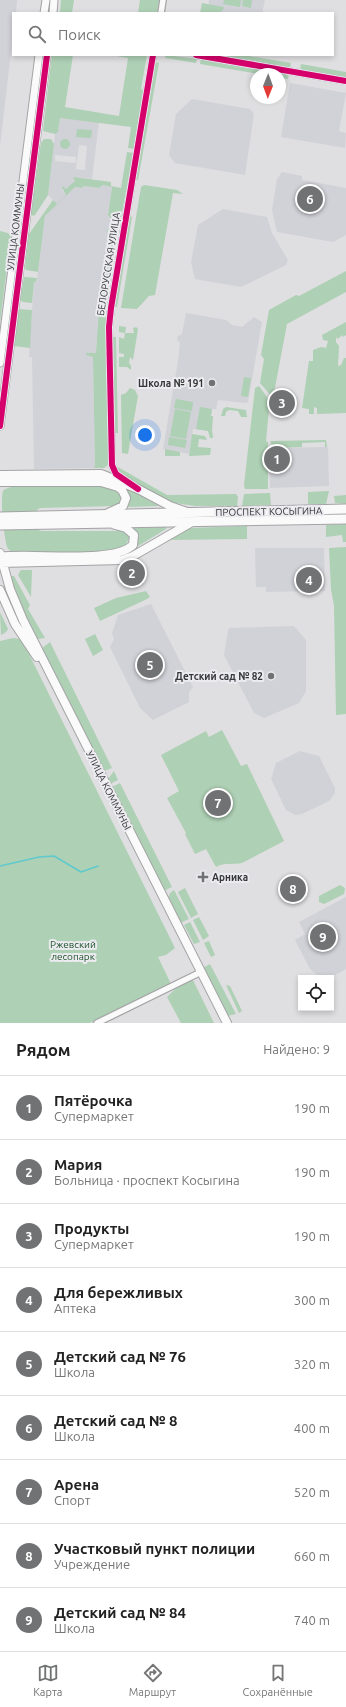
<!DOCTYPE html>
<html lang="ru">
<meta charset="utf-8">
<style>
body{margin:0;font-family:Ubuntu,sans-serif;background:#f2f2f2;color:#222}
.controls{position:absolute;right:12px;bottom:12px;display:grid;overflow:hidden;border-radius:0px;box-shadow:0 2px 6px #0003}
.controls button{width:36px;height:36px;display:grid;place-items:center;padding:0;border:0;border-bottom:1px solid #e0e0e0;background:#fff;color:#222;font:20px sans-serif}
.compass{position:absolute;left:250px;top:68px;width:36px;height:36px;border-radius:50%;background:#fff;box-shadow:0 2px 6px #0003;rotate:181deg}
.you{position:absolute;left:145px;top:435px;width:14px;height:14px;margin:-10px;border:3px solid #fff;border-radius:50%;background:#1a73e8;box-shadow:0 0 0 6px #1a73e833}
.badge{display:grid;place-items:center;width:26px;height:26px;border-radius:50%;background:#717273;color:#fff;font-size:13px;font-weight:700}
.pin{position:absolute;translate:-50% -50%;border:2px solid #fff;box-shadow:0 1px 4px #0006}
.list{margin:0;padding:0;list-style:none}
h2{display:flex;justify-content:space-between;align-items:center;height:52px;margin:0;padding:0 16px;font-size:17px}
h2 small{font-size:13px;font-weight:400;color:#767676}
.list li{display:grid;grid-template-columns:26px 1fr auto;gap:12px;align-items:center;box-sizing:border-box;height:64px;padding:0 16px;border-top:1px solid #e0e0e0}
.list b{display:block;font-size:15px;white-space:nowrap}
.list p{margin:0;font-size:13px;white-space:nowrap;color:#767676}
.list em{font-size:13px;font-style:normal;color:#767676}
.icon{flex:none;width:22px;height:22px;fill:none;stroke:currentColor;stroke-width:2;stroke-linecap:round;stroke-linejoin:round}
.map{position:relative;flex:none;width:346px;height:1023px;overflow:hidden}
.search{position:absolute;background:#fff;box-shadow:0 2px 6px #0003;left:12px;right:12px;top:12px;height:44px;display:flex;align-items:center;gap:10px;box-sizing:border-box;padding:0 14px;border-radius:0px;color:#767676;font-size:15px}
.sheet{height:628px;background:#fff}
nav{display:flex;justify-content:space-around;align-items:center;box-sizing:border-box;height:56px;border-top:1px solid #e0e0e0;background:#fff;font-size:11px;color:#767676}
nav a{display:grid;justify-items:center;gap:2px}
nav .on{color:#717273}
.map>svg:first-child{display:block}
</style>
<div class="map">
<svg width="346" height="1023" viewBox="0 0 346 1023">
<rect width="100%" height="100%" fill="#dfdfe1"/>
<path fill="#d1d1d8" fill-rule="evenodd" d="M0,0H17L16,13H13V35L0,146Z
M209,0H265L262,13H208Z
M290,83L346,93L339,131L346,133L345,148L281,137Z
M192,99L250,109L254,114L245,175L175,163L169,155L176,114Z
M60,118L99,122L92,179L74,177H73L76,181L66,189L63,186L62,190L66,195L75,187L82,188L84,186L99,188L103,185L112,187L108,215L113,221L112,227L106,231L113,233L99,309L96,353H86V355L93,357L95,466L93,468L34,469L32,357H29L32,310L34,281H37L45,216L57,204L48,195L55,134L58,131ZM79,145L87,146L85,170L76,169ZM55,155L76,157V163L55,161Z
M282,172L302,176V180L346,188V235L333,242L277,232L272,210L277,179Z
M223,209L267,217L272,233L288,260L286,265L241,287L195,279L191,262L198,225Z
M186,313L226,320L232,325L242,327L254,317L262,322L248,402L246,403L218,400L216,409H212L208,431L193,429L189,454L163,449L178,361L180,342L177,340L178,336L182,334Z
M328,447L329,486L270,488L269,448Z
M255,548H324L325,591L266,592V587H256Z
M151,604L193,687L189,692V702L153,720L140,708L110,647L114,639L112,633L118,615Z
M294,626L306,640V691L299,703L264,718L254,713L224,655L228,631L229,628Z
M300,751L319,756L335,788V793L329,801L302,814L295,815L286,810L271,779L276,763Z
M346,897V969L330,978H321L310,969L295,940L305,934L299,922Z"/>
<path fill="#aed0b4" d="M61,0H74L72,13H60Z
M140,0H159L157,13H138Z
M224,0H241L240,7L223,4Z
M243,0H252L251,8L242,6Z
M202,3L224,7L223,10L219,13H200Z
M52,55H73L65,107L119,116L128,58L111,55H147L141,89L144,90L134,149L128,148L131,127L60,118L58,132L55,134L43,131Z
M166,55L197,59L196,63L165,58Z
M216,55H243L291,63L290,68Z
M201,59L289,74L288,79L280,78V74H259L200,64Z
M155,62L159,63L138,180L135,179Z
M301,64L346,72V77L300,70Z
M77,129L92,130L91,138L76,137Z
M60 144a5 5 0 1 1 10 0a5 5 0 1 1-10 0Z
M44,139H51L54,144L48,195L35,215L33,216L31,214L41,143Z
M127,152L133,153L121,218L113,221L108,215L112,187L103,185L99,188L84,186L82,188L75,187L45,216L38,272L26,270L25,267L29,234L53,200L57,204L66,195L62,188L63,186L66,189L75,181L73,177H74L111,182V186L121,188Z
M144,185L177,190L183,194L173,193L155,295L149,296L137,309L121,308L141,187Z
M129,216L132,217L117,307L114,306Z
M112,227L118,229L109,280L103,282L113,233L106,231Z
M0,231L11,234L0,323Z
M346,271V292L287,324L273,398L260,383L264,359L261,355L269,310L296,295L299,296Z
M24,277L37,278L36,282H34L32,303L23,302L20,300Z
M102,288L109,296L107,327L109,464L104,468H93L95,466L93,357L86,355V353H96L99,309Z
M18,309L32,310L30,348L14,346Z
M346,322V335L343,337L342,335L338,339L336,337V342L339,346L338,366L341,365L344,358H346V413L317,414V408L314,407V414H309V409L302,408L309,361H313V350L321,347L326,348L328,341L323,340L322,335Z
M119,326L126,327L125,333H134L133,328L136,327L138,329L133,360L130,357L129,363L131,366V370L127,367H119V357H124V354L119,353V337L124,339L125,333L119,332Z
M113,337H116L118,433H115Z
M244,377L251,378L248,397L241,396Z
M259,386L272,404L273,408H269L266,441L268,442V489H245L244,485L255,388Z
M130,388L135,390L138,396L128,454L122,453L121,395L126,393Z
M176,399L193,402L192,411L174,408Z
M200,407L212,409L211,416H213L212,430L213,438H210L208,431L196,429Z
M226,407L246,410L247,417H241L238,411L229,410L226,412L225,416H221L223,409Z
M175,409L191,412L186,439L170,436Z
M192,434L205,436L207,440L199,439L198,447L211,448L210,455L189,456Z
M169,437L187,440L185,448L168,445Z
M326,440L327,447H325V442L302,443V447L273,448L270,441Z
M165,449L180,452V456H165Z
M116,466L167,495L236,494L238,497L237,506H195L169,502L121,475Z
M73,485L100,486L119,492L122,498L120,504L114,506L40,508L37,510V529L41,531H123L130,536L126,545C102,556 41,552 12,552L8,549C4,541 0,499 3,491C4,489 8,488 11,487Z
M124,487L158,505V506L128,507L129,495Z
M329,491L326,504H308V492Z
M270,493L271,505L242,506L244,494Z
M346,495V504L335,503L334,496Z
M346,524V542H343L342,535L326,537V525Z
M247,526V539L166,540L183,530L190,528Z
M134,528L166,527V529L125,554L135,532Z
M346,547V714L336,715L334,606L331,589L329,548Z
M21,570H32L31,597L18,575Z
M10,576H14L30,605L28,609L45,638L38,639L25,614Z
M146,591L150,597L145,600L100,621L94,608L116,598Z
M0,612L8,629L6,632L1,635Z
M95,634L103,650L93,656L85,639Z
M13,638L20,639L28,652L175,948L166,955L158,957L171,984L90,1023H0V641Z
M50,642L112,768L104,771L42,648Z
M222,730L241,766L247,764L284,841L242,863C233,865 225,862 216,867L206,849L195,854L185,834L186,833L167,798L179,791L161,755L206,731L209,737Z
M114,771L118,780L110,784L108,779Z
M120,783L172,887L164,891L112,787Z
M340,885L345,888L344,894L324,904L319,902V896Z
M185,888L198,914L191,918L178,892Z
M174,890L189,919L180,923L168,898L170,893Z
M199,917L209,936L203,940L193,920Z
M190,922L200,942L194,944L184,925Z
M209,941L215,955L211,957L204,943Z
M210,964L236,1014L227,1016L203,968Z
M192,978L214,1023H181L167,997L179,985Z
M226,985L230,986L242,1011L239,1013Z"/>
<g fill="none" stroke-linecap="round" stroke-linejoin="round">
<path stroke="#60c9cd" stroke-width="1.5" d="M0,866L39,857L54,856L81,872L98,866"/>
<g stroke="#a4a4a6" stroke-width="8">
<path id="minor" d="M161,13L163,0
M196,55L346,81
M130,483L116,474L112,465L109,327L111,308L153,55
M97,1023L201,972"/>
</g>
<g stroke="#a4a4a6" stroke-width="9">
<path id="tertiary" d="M44,13L46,0
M53,13L54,0
M0,363L39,55
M0,426L47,55"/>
</g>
<g stroke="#a4a4a6" stroke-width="10">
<path id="secondary" d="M0,475L101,474L138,489L170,506L187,512
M0,482H101L118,487L122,490L126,498L123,506L108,513
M0,553L10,589L23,620L227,1023
M0,557C30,552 112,565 133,545L134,535L126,528L115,525
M0,563L122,560L133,556L192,522
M0,590L15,624L37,657"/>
</g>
<g stroke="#a4a4a6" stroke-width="11">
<path id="primary" d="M0,517L346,509
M0,525L346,519"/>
</g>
<use href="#minor" stroke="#fafafa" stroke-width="5.5"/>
<use href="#tertiary" stroke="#fafafa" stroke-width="7"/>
<use href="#secondary" stroke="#fafafa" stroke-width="8"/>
<use href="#primary" stroke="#fafafa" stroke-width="9"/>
<g stroke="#ebebf0" stroke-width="8">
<path id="cycleway" d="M196,55L346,81
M0,426L47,55
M138,489L116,474L112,465L109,327L111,308L153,55"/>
</g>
<use href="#cycleway" stroke="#d6006c" stroke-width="6"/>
</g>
<g fill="#717273" stroke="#ebebf0" stroke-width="1.5">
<circle cx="212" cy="383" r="4"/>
<circle cx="271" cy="676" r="4"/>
<path d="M201 871h4v4h4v4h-4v4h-4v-4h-4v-4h4z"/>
</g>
<g text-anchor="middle" stroke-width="4" stroke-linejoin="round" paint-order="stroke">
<g font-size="10" fill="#363738" stroke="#ebebf0">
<text transform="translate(15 227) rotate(-83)" y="4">УЛИЦА КОММУНЫ</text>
<text transform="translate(108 264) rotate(-81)" y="4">БЕЛОРУССКАЯ УЛИЦА</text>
<text transform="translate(269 511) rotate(-1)" y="4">ПРОСПЕКТ КОСЫГИНА</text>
<text transform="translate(109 790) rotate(63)" y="4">УЛИЦА КОММУНЫ</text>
</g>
<g font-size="10" font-weight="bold" fill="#363738" stroke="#ebebf0" text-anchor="end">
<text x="204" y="387">Школа № 191</text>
<text x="263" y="680">Детский сад № 82</text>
<text x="212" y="881" text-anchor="start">Арника</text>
</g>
<g font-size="10" fill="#1c5128" stroke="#ebebf0">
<text x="73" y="948">Ржевский<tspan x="73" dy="12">лесопарк</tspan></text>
</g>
</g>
</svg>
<div class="controls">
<button><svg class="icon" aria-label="locate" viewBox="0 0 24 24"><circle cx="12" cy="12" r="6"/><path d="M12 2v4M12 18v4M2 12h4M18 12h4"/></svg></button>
</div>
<svg class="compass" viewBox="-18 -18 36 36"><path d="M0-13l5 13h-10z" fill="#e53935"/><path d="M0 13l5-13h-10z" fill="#767676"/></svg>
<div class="you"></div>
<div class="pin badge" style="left:277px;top:459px">1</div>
<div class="pin badge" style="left:132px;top:573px">2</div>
<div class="pin badge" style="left:282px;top:403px">3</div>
<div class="pin badge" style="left:309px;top:580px">4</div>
<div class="pin badge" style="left:150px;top:665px">5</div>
<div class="pin badge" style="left:310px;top:199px">6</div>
<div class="pin badge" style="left:218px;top:803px">7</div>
<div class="pin badge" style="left:293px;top:889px">8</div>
<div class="pin badge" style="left:323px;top:937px">9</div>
<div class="search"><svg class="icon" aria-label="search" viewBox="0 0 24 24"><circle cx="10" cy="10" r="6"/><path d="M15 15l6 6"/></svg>Поиск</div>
</div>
<section class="sheet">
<h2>Рядом<small>Найдено: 9</small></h2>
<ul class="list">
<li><span class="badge">1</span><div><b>Пятёрочка</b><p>Супермаркет</p></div><em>190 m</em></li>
<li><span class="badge">2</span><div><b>Мария</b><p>Больница · проспект Косыгина</p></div><em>190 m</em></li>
<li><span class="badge">3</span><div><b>Продукты</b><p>Супермаркет</p></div><em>190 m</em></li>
<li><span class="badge">4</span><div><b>Для бережливых</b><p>Аптека</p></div><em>300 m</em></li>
<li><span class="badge">5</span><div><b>Детский сад № 76</b><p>Школа</p></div><em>320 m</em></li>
<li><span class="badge">6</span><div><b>Детский сад № 8</b><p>Школа</p></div><em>400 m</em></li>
<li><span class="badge">7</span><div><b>Арена</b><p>Спорт</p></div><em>520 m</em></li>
<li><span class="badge">8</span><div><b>Участковый пункт полиции</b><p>Учреждение</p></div><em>660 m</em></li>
<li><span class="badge">9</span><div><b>Детский сад № 84</b><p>Школа</p></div><em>740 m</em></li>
</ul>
</section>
<nav>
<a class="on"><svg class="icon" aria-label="map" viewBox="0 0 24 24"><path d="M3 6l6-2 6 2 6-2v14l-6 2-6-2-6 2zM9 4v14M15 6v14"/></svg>Карта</a>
<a><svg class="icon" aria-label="directions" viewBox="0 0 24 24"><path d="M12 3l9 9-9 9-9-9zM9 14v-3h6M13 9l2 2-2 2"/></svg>Маршрут</a>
<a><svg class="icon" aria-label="saved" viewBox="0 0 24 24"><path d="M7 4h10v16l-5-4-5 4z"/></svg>Сохранённые</a>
</nav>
